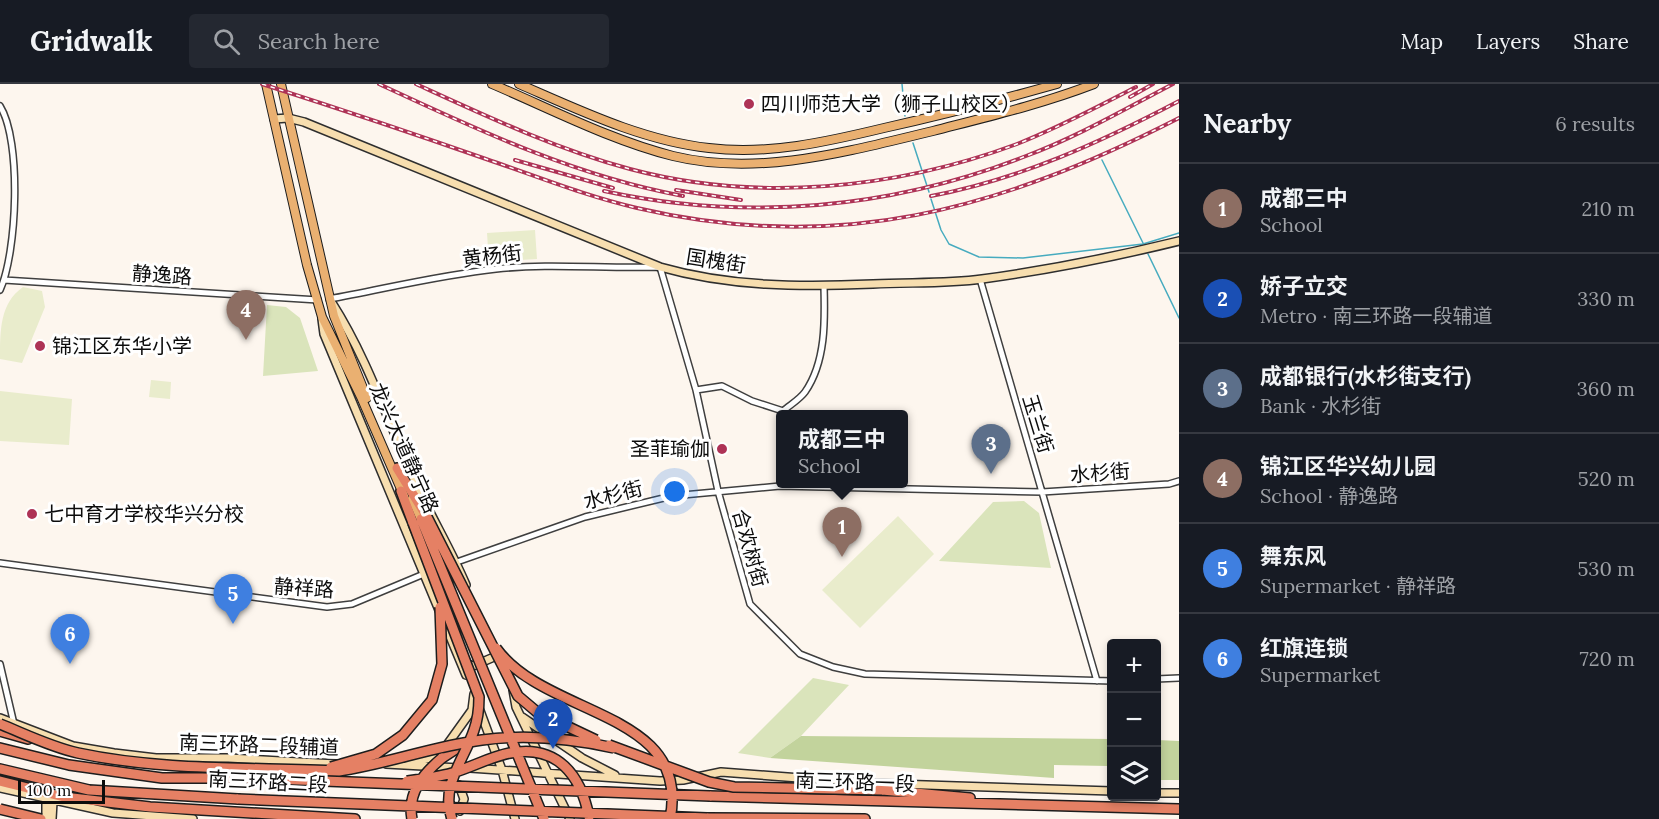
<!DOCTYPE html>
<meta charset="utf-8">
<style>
body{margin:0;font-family:Lora,"Noto Sans SC",serif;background:#242831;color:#f1f3f6}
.controls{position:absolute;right:18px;bottom:18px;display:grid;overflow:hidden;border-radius:6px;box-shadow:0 3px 9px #0003}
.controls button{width:54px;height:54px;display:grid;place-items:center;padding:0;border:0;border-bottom:2px solid #363941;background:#171b24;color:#f1f3f6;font:30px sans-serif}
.scale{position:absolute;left:18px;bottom:15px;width:87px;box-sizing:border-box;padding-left:6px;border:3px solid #0c0c0c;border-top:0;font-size:16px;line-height:21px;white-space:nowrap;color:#0c0c0c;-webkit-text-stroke:4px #fff;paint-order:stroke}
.you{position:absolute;left:675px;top:408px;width:21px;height:21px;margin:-15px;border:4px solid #fff;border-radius:50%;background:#1a73e8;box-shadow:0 0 0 9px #1a73e833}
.badge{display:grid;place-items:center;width:39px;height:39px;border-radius:50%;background:#7c3aed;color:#fff;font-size:20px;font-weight:700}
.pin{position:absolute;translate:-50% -50px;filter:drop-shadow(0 2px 3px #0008)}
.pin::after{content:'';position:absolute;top:32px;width:21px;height:18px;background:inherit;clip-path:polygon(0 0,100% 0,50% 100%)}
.popup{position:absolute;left:776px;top:326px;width:132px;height:78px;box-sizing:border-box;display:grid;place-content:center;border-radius:6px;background:#171b24;filter:drop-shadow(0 2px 4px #0005);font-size:20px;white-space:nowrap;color:#9ea1a6}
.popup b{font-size:22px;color:#f1f3f6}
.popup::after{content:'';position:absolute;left:50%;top:100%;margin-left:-12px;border:12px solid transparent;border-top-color:#171b24}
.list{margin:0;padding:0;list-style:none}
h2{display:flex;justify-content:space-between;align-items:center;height:78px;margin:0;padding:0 24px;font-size:26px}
h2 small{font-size:20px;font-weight:400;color:#9ea1a6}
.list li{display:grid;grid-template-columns:39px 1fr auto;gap:18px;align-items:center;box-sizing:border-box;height:90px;padding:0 24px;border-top:2px solid #363941}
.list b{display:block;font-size:22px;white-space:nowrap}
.list p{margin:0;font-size:20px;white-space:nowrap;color:#9ea1a6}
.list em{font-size:20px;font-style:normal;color:#9ea1a6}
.icon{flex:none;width:33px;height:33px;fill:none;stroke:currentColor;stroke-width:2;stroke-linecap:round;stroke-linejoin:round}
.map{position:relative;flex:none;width:1179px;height:735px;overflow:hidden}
header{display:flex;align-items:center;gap:36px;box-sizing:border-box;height:84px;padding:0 30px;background:#171b24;border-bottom:2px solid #363941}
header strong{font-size:28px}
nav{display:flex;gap:33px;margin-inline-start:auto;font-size:21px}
.search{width:420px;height:54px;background:#242831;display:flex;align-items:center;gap:15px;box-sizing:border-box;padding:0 21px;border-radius:6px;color:#9ea1a6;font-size:22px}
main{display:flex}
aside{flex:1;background:#171b24}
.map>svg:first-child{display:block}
</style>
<header>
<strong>Gridwalk</strong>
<div class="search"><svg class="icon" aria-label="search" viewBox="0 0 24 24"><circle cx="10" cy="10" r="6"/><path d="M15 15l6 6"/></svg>Search here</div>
<nav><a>Map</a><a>Layers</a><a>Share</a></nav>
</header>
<main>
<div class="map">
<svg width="1179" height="735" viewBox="0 0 1179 735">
<rect width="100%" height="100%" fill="#fdf6ee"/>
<path fill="#dae4bb" d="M267,221L286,223L300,234L318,287L263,292Z
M1024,417L1039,429L1051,484L939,477L993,418Z
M813,594L849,601L801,652L770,674L738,669Z"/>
<path fill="#c2d39c" d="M801,652L1111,655V695L1108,682L1054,681V694L770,674Z
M1157,656L1179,657V696H1157Z"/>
<path fill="#e9eccc" d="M535,146L537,175L489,178L487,149Z
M23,203L42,207L45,223L22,279L0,275C0,246 0,219 23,203Z
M151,296L171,298L170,315L149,313Z
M0,307L72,315L69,361L0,357Z
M898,432L934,470L860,544L822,506Z"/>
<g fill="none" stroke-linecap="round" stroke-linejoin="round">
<path stroke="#46abbf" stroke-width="1.5" d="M902,0L905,32
M913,59L929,108
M1102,76L1143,159
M931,115L941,146L949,160L979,173L1023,174L1143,160L1179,149
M1148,170L1179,234"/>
<g stroke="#3f3f3f" stroke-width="8">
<path id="street" d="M0,22C22,57 17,169 0,206
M980,195L1097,597
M4,196L318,216
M329,215C384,205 440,191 496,185C550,179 605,185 660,183L696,306L718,407L750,520L800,570L833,583L865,590L1112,597
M696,306L722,302L752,317L783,327C790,321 800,315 805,308C826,278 825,236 824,202
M0,479L327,523L352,520L443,482
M454,479L585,433L672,412L780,402L1042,408L1169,400L1179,397
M0,580L14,640
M1156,595L1179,594"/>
</g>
<g stroke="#2e2e2e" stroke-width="10">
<path id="secondary" d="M274,35L288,34L304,38L660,183C730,203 801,203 873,200C909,198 946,200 982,195C1048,186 1114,173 1179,157
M332,219C369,277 390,344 419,406C434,438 452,468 466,501
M322,235L324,250L466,591
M465,579L473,582L501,570
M513,606L516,623L570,735
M479,624L502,686L515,735
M522,633L582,674L615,691
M0,634L73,662L114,669L156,674H229L336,680
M408,679L439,672L472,626L474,610
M386,680L459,684
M470,684L660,697L683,696L721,688L865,699L1112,707
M459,701L464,715L460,727
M0,704L113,729L193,735
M1156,709H1179
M46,735V716
M52,735L53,718"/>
</g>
<g stroke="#1d1d1d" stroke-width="10">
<path id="primary" d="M266,0L307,181L322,233L361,313L404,412
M281,0L334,232L367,314
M492,0C551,25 610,56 673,72C759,93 849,67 933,47C987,33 1042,20 1094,0
M519,0C579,26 643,57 709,64C769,71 826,58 884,44C942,31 1000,16 1057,0
M412,415L421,435"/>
</g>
<g stroke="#1d1d1d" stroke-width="12">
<path id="highway" d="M397,384L427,433
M401,407L413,439
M0,647L28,655
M0,664L69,681L162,694H246
M442,674L465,659
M0,685L89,706L238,715
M0,697L64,713L150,723L355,735
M882,706L970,714
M710,712L1179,725
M707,734L865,735"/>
</g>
<use href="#street" stroke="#fff" stroke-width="5"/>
<use href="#secondary" stroke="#f7deaf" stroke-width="7"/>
<use href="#primary" stroke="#eab071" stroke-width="8"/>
<use href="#highway" stroke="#e58064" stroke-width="9"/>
<g stroke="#ae3356" stroke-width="4">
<path id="rail" d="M262,0C337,24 412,49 486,75C536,92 585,112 637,124C838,171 999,126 1179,34
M379,0C478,46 575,92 683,112
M416,0C486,32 556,65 630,85C757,119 896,105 1017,60C1058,44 1097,23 1136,3
M1130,13L1153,0
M515,76L613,104
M676,106L741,116
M604,107C746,138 891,125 1026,72C1077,53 1125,25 1173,0
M931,112C1020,95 1099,59 1179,17"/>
</g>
<use href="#rail" stroke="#fff" stroke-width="1.5" stroke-dasharray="4.5" stroke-linecap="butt"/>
<g stroke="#1d1d1d" stroke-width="12" stroke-linecap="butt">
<path id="highway-bridge" d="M427,433L518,612L537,628L596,656
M421,435L544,735
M413,439L479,613C479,624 478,635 474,646C464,676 440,702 452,735
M496,564C546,634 692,626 670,735
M0,640C25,650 51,663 78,669C162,687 253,683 339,687C387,680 434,662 482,656C527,650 569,654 614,664
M609,661L709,698L734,703L882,706
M331,683L376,670L403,651L432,616L442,580L440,523
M246,694L710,712
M407,697C422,695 438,693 452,689C472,683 490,673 510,669C557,660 581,691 589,733
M238,715L707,734
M0,725L41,735
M412,735C407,709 423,690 442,674"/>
</g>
<use href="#highway-bridge" stroke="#e58064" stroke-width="9"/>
</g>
<g fill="#ae3356" stroke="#fff" stroke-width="2">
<circle cx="749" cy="20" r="6"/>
<circle cx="40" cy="262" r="6"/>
<circle cx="722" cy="365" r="6"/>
<circle cx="32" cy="430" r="6"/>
</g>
<g text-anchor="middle" stroke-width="6" stroke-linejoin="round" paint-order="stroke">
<g font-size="20" fill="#0c0c0c" stroke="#fff" text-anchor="start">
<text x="761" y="27">四川师范大学（狮子山校区）</text>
<text x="52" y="269">锦江区东华小学</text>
<text x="710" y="372" text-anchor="end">圣菲瑜伽</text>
<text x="44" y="437">七中育才学校华兴分校</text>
</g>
<g font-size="20" fill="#0c0c0c" stroke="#fff">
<text transform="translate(492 172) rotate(-7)" y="7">黄杨街</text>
<text transform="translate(716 177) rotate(9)" y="7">国槐街</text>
<text transform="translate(162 191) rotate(4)" y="7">静逸路</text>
<text transform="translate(1038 340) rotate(73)" y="7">玉兰街</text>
<text transform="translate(404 364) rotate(66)" y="7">龙兴大道静宁路</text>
<text transform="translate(1100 389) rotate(-4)" y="7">水杉街</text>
<text transform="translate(613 411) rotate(-14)" y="7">水杉街</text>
<text transform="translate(750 464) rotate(74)" y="7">合欢树街</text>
<text transform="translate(304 504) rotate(4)" y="7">静祥路</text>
<text transform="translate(259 661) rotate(2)" y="7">南三环路二段辅道</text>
<text transform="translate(268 698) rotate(3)" y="7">南三环路二段</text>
<text transform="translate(855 698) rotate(2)" y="7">南三环路一段</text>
</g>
</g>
</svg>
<div class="controls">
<button>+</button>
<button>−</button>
<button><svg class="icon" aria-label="layers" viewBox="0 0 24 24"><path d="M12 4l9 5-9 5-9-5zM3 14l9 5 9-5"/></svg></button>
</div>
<div class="scale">100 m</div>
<div class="you"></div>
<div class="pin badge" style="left:842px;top:473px;background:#8d6e63">1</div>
<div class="popup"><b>成都三中</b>School</div>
<div class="pin badge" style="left:553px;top:665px;background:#1a4fb4">2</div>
<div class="pin badge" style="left:991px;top:390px;background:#5c6f8a">3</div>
<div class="pin badge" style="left:246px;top:256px;background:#8d6e63">4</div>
<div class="pin badge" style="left:233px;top:540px;background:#3f7fe0">5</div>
<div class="pin badge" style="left:70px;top:580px;background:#3f7fe0">6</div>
</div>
<aside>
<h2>Nearby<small>6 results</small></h2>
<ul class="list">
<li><span class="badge" style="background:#8d6e63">1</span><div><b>成都三中</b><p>School</p></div><em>210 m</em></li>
<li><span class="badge" style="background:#1a4fb4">2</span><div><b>娇子立交</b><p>Metro · 南三环路一段辅道</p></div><em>330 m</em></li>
<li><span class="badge" style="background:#5c6f8a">3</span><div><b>成都银行(水杉街支行)</b><p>Bank · 水杉街</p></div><em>360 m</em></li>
<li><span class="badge" style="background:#8d6e63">4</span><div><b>锦江区华兴幼儿园</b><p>School · 静逸路</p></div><em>520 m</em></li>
<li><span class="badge" style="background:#3f7fe0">5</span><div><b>舞东风</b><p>Supermarket · 静祥路</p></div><em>530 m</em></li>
<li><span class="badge" style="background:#3f7fe0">6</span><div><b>红旗连锁</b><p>Supermarket</p></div><em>720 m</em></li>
</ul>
</aside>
</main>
